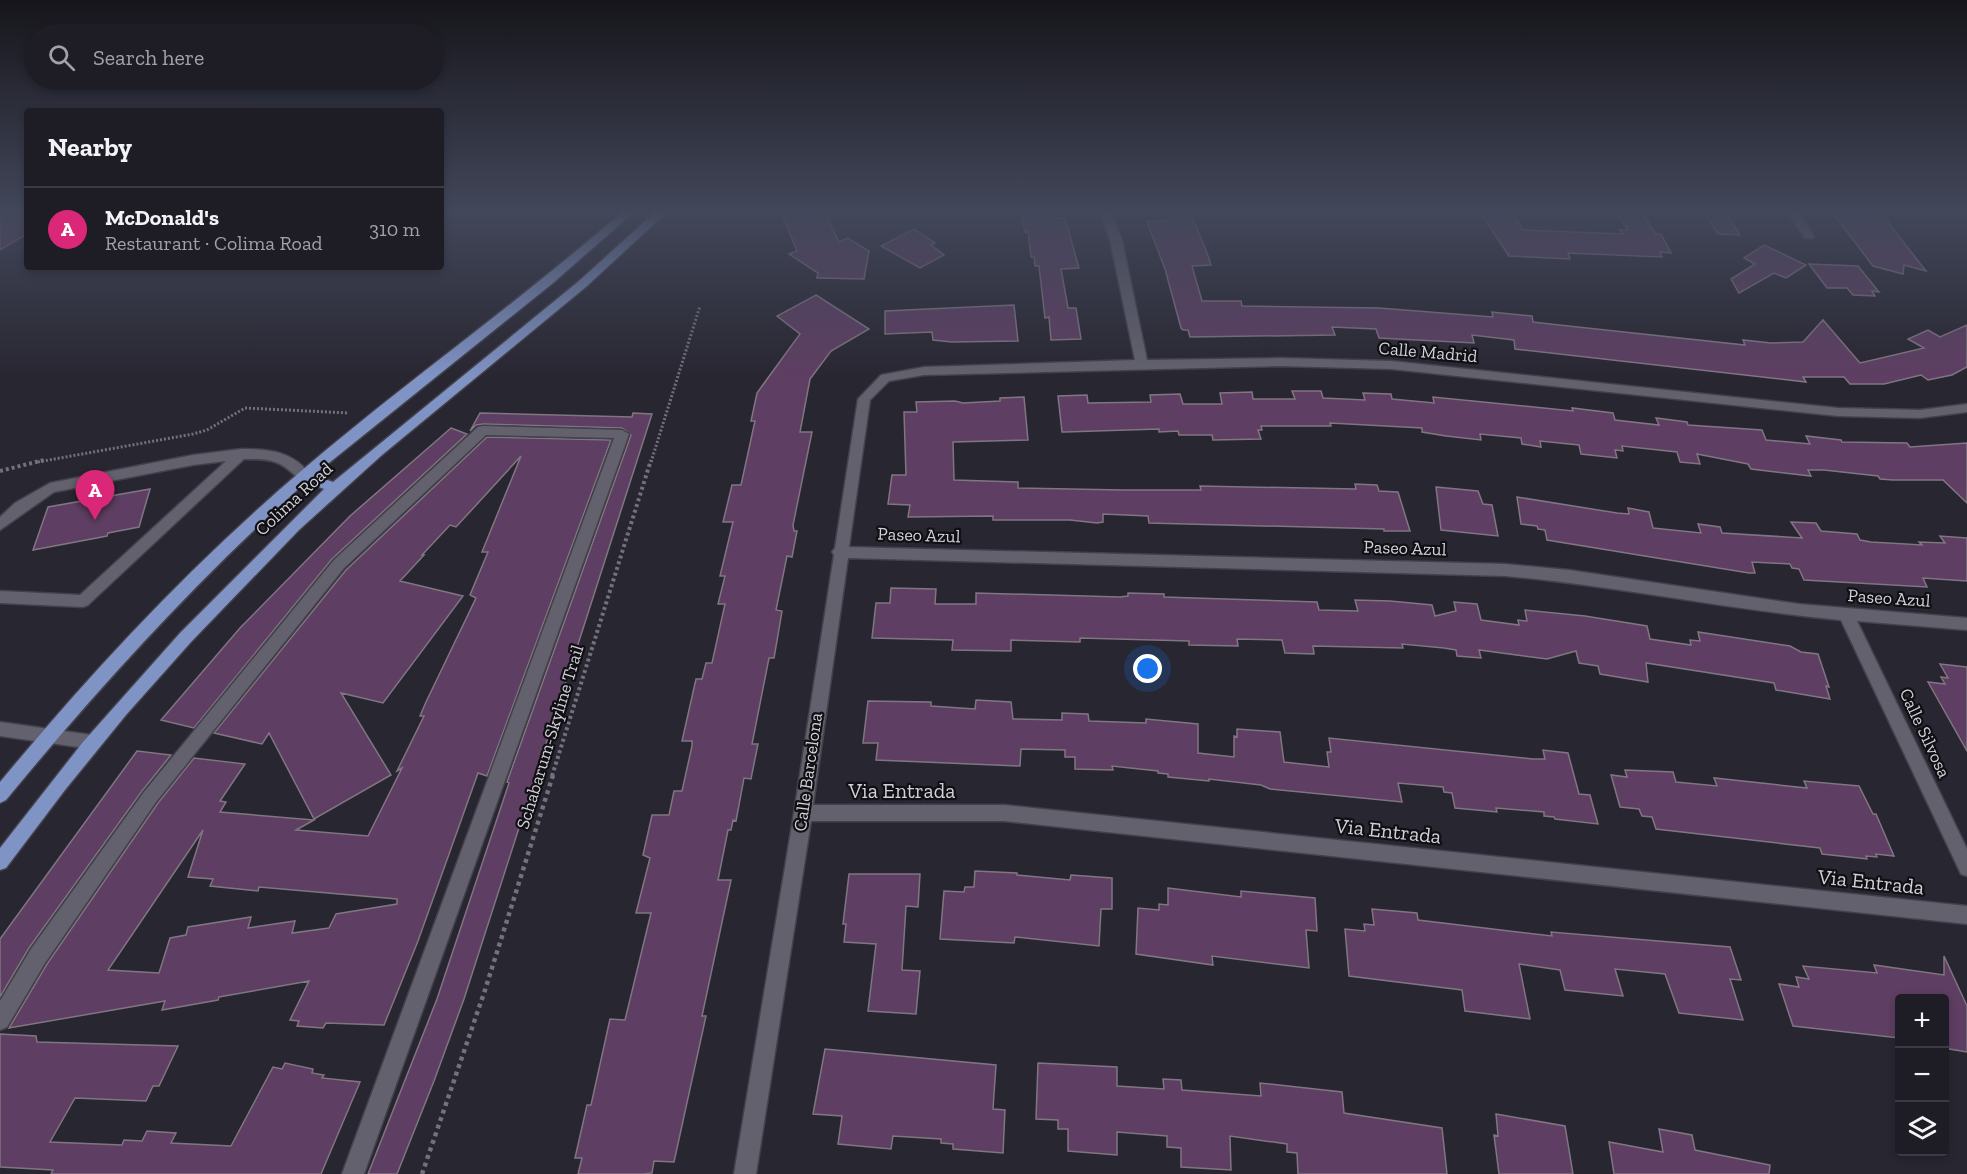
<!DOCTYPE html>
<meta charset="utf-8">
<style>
body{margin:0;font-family:"Zilla Slab",serif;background:#26252d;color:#f1f3f6}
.controls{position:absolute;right:18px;bottom:18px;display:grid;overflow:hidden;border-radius:6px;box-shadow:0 3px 9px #0003}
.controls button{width:54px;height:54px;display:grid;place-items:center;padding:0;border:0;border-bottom:2px solid #3c3a42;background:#1e1c25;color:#f1f3f6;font:30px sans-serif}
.you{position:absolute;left:1148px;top:669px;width:21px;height:21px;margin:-15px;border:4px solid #fff;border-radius:50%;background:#1a73e8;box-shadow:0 0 0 9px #1a73e833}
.badge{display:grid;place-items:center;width:39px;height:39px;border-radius:50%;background:#db2777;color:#fff;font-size:20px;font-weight:700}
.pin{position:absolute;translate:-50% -50px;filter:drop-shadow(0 2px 3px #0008)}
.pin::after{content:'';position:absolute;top:32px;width:21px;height:18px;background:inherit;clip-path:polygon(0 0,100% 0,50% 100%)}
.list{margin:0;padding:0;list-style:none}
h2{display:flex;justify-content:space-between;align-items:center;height:78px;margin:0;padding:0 24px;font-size:26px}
h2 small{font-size:20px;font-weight:400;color:#a1a1a7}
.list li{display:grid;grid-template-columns:39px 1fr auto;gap:18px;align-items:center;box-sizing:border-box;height:84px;padding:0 24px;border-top:2px solid #3c3a42}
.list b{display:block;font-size:22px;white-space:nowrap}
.list p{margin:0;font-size:20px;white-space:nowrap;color:#a1a1a7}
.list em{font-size:20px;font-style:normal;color:#a1a1a7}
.icon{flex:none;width:33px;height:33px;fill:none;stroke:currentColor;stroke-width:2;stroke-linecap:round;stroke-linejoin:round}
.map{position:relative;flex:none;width:1967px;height:1174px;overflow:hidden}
.search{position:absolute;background:#1e1c25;box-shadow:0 3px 9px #0003;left:24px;top:24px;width:420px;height:66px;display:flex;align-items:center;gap:15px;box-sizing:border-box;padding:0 21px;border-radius:33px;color:#a1a1a7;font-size:22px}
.panel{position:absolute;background:#1e1c25;box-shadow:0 3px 9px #0003;left:24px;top:108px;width:420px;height:162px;border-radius:6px}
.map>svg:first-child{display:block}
</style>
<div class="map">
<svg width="1967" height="1174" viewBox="0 0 1967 1174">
<rect width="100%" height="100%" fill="#282631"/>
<path fill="#5e3e62" stroke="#807681" stroke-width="1.5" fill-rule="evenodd" d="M12,212H27V234L0,250V218Z
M781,212H825L839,242L848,238L869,251L864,279L817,278L818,273L789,254L797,251Z
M1051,212L1056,218H1065L1079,268L1061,269L1068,308H1076L1081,339L1051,340L1049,317L1045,318L1039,266H1035L1034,257H1031L1028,231L1025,232L1021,213Z
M1166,212H1190L1206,250L1211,265L1192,266L1202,301H1241L1242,306L1379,308L1493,317L1492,312L1532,316L1533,322L1550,324L1745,345L1743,340L1771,343L1803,342L1823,320L1860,363L1924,348L1908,339L1928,330L1940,337L1967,325V367L1952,375L1928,380L1921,375L1884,384H1850L1844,377H1803L1806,382L1515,349L1514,340L1472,335L1474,343L1379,338L1376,329L1332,327L1335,335L1190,337L1188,330H1183L1181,328L1165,269L1147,222L1169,220Z
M1480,212H1511L1523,230L1623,234L1620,230H1628L1616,212H1641L1656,234H1661L1671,253L1660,252L1662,257L1568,253L1570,259L1509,256Z
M1832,212H1880L1926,271L1904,265L1903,274L1873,266Z
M1705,214L1727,215L1740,235L1718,234Z
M914,229L935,243L931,245L944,255L920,268L881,246Z
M1764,245L1806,265L1786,278L1774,273L1739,293L1731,279L1755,264L1744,258Z
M1809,264L1858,266L1879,292L1872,291L1875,296L1853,295L1847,288H1827Z
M816,295L869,329L831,351L810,379L800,432H812L793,525L794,531H797L792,557L787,556L776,610L782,611L779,629L774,658H769L752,744H758L751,779L744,778L736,821L733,820L731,830H728L718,880H731L702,1016H706L674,1162L654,1161L652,1173L643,1174H578L582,1158H575L587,1105H591L610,1019L625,1020L651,913H636L650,858L643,855L652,815H669L674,791H682L692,746V741H682L696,679H702L706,663H712L725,604H718L725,576H720L733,522H723L732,485H741L755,421H751L757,393L800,334L777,316Z
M1014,305L1018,341L952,342L933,340L932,332L885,334V311Z
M1292,391H1321L1323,398L1365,400L1363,393L1391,394L1392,399L1434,403L1433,397L1573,411L1572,408L1613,413L1615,420L1659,425L1656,418L1687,422L1688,425L1762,430L1766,440L1810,444L1806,436L1841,440L1842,442L1907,443L1910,447L1967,443V503L1943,480H1893L1880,479L1878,476L1824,470H1808L1811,476L1751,469L1748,464L1697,454L1700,464L1680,462L1677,452L1622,446L1623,451L1615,450L1617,458L1581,454L1579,445L1540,441L1541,447L1522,444L1521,438L1480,434L1481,440L1446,436L1422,432V428L1404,427L1330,423L1331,426H1261L1262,430H1258L1261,439L1213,440L1212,435H1179L1178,431L1159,432V429L1065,432H1062L1058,396L1087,395L1088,403L1151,402L1150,395L1180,394L1183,404H1222L1220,393L1252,392L1253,399H1295Z
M1024,397L1028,440L953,442L954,480L1018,482V488L1123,490H1201L1200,486L1356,489L1355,484L1377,485L1379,491L1398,492L1410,531H1384V529L1149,523L1148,516L1103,514V522L1097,523L1070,520H993V516L908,517L910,505L888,504L892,475H906L904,412H917L916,402L955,401L963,403L1000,401V398Z
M480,413L632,417L633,413L652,414L464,999L434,1081L397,1174H368L437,999L509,783L507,782L631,435L622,428L483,424L476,425L470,431Z
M451,428L467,434L332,559L194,728L161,720L240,628L350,516Z
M487,437L611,440L487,776L478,773L418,941L384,1025L326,1023L323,1028L297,1026L299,1021L290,1020L309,981L219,997L218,1000L162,1010L165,1001L9,1028L47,964L158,803L194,758L245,764L220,801L226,802L220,812L314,820L296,830L368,836L402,768L397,771L424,716H420L426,702L476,598L470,595L488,552H482L521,456L456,527L450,525L422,555H424L400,581L463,596L383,703L341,693L391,775L314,819L269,733L262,744L214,733L346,570ZM203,830L188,877L213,879L210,886L258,891L259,887L397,899V904L336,914L329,928L292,933L295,921L248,928L251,917L188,927L186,935L170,938L159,973L108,970Z
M1436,487L1478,491L1483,504L1492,505L1498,536L1441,530Z
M150,489L139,527L108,533L107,536L33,550L48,507Z
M1517,497L1617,513L1629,514L1628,508L1649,512L1653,528L1701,533L1698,524L1720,527L1722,533L1802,538L1791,522L1816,523L1821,531L1857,534L1860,540L1871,542L1922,545L1919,542L1945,543L1940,536L1967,538V581L1923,578L1927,587L1804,580L1799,569L1792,568L1790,564L1752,562L1755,573H1749L1547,540L1545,530L1538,529L1537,526L1521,524Z
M891,588L936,589L935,604H976V593L1120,597L1128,596V593L1164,594V597L1317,602L1319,610L1358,611L1355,600L1390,601L1432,605L1435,616L1456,611L1454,602L1477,604L1481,620L1519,625L1518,620L1527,621L1525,610L1585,616L1647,626L1650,639L1691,645L1690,640L1700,641L1698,632L1790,646L1801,652L1818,654L1829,687L1826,686L1830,699L1776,690L1774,683L1646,663L1648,682L1600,674L1598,666L1579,663L1576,651L1547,659L1479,650L1481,658L1457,656L1456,650L1444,648L1402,644L1403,648L1313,646L1314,654L1285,653L1282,640L1237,639L1238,646L1189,645V641L1080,638V642L1011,640V651L952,650L953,640L872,638L876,603H890Z
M1940,664L1967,667V751L1928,682L1945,684L1941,677L1948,678Z
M976,700L1011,702L1013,719L1062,720V713L1088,714L1089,721L1146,723V719L1198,724V753L1234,757V736L1237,737V729L1280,732L1284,762L1329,767L1327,752H1331L1329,738L1533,759H1545L1543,750L1568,753L1579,794L1590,795L1598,824L1555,819L1554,817L1544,816V812L1496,808L1497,812L1455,808L1452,793L1444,792L1443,787L1398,783L1402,802L1270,789L1261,785L1209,779V781L1168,777V774L1158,773V771L1112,766L1113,770L1075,769V757H1065V750L1021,749L1020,766L876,760L878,743H863L868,701L931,702V706L975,709Z
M137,751L171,755L142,791L29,948L0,997V939Z
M1625,770L1673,772L1676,782L1717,786L1714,778L1807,788L1804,781L1859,786L1873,814H1876L1894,856L1876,854L1877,857L1866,856L1867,859L1822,854L1820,848L1656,829L1652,817L1642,816L1639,809L1620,807L1611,775L1627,777Z
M975,871L1017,873V875L1070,880L1071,875L1112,878V909H1101L1099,946L1015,937L1014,943L940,939L944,891L964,892L965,887H974Z
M849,874H920L918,907L906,906L902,970L920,971L916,1014L868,1011L876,944L844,942L846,924H843Z
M1168,888L1241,897V891L1315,898L1317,931L1306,930L1309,968L1212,956L1213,965L1136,954L1138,908L1159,910V904L1168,905Z
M1372,909L1417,913L1418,920L1552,936L1551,932L1730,947L1741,980L1730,979L1743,1020L1679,1013L1665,974L1615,969L1623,996L1565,990L1560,970L1519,964L1530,1019L1465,1011L1462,990L1349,976L1345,929L1365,931L1364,924L1374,925Z
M1944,956L1967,1006V1052L1944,1048V999H1899V1038L1793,1026L1779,984L1799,987L1796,977L1809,979L1803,966L1877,973L1874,965L1944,975Z
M0,1034L36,1036L37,1042L178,1046L159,1086H153L146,1101L75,1098L50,1142L122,1145L124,1140L142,1141L147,1131L176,1133L171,1143L231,1146L273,1067L282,1069L285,1063L313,1069L312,1073L324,1075L322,1078L360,1082L321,1174H51L53,1170L0,1167Z
M825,1049L996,1065L993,1109L1005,1110L1003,1153L953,1149V1144L941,1143V1139L893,1136L891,1149L838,1144L842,1116L813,1114Z
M1038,1063L1117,1067V1086L1164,1089L1163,1079L1181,1080L1182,1090L1261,1096L1260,1083L1342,1092L1344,1113L1442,1128L1447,1174H1298L1297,1153L1287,1152V1144L1230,1136L1231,1170L1181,1167V1148L1167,1147V1136L1117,1132V1155L1068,1151V1129H1058V1120L1036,1119Z
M1496,1114L1565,1126L1573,1174H1499L1494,1135L1498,1136Z
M1659,1129L1692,1135L1695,1150L1770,1165L1769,1174H1614L1609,1142L1663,1152Z"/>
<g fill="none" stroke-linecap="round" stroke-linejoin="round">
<g stroke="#43414a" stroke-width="3">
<path id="minor" d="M1100,212H1111L1122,240L1147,360L1281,358L1391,361L1838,408L1920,410L1967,404V412L1920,418L1838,416L1391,369L1281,366L924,375L889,381L870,400L849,547L1505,564L1569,570L1799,604L1967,618V630L1857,621L1967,849V876L1961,874L1841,620C1729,610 1618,586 1505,576L848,558L813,805H1004L1967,906V924L1004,821H811L756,1174H734L794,813L834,555L832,552L835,548L858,399L881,375L924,367L1135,360L1110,240Z
M1787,212H1798L1814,236L1813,238H1805Z
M483,426L622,430L629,434L364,1174H342L614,438L486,435L344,568L156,802L45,963L7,1027L0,1030V1001L31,949L144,792L334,560L478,427Z
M241,449C269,449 294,451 311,476L309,479H299C279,460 272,459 244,459L88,605L83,607L0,603V591L80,595L226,461L193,465L54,492L0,530V517L15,503L50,483L193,455Z
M0,722L92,735L98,737L100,742L98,747L92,749L0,736Z"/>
</g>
<g stroke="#43414a" stroke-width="3">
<path id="major" d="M622,212H634L553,283L314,475L333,482L579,281L655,212H667L587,286L382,455L299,530L191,642L126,715L65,790L6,868L0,870V848L83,742L180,633L324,489L306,482C197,580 99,687 6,800L0,803V782C92,671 190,566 300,472C405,382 518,303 622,212Z"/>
</g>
<path stroke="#73717b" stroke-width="3" stroke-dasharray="2 2" stroke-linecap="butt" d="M38,462L193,434L207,430L245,408L349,413
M651,462L700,306"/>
<path stroke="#73717b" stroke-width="4" stroke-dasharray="3 3" stroke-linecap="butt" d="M0,471L44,460
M552,776L651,460"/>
<path stroke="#73717b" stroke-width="4.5" stroke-dasharray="4 4" stroke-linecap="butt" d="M422,1174L485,990L553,775"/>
<use href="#minor" fill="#63616e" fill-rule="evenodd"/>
<use href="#major" fill="#8093c5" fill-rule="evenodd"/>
</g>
<linearGradient id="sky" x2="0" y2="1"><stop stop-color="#16151b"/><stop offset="0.56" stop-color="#42475a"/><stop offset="1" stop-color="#42475a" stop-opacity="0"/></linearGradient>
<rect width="1967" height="377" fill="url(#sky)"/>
<g text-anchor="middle" stroke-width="4.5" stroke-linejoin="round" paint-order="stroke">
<g font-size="18" fill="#d2d0d8" stroke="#101014">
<text transform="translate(1428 352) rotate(5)" y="6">Calle Madrid</text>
<text transform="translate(294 499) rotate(-43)" y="6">Colima Road</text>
<text transform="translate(919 535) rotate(2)" y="6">Paseo Azul</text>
<text transform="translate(1405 548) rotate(2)" y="6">Paseo Azul</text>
<text transform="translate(1889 598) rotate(4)" y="6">Paseo Azul</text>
<text transform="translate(1925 733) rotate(65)" y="6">Calle Silvosa</text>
<text transform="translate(550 737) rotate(-73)" y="6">Schabarum-Skyline Trail</text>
<text transform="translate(808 772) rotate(-82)" y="6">Calle Barcelona</text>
</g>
<g font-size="21" fill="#d2d0d8" stroke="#101014">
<text x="902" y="798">Via Entrada</text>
<text transform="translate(1388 831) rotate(6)" y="7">Via Entrada</text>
<text transform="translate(1871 882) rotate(6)" y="7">Via Entrada</text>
</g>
</g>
</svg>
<div class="controls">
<button>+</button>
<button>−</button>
<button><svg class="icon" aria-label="layers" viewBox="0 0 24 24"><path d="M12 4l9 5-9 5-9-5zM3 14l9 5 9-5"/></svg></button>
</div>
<div class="you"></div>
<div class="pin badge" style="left:95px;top:520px">A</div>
<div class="search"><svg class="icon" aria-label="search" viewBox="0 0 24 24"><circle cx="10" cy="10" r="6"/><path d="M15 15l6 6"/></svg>Search here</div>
<section class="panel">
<h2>Nearby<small></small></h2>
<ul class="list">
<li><span class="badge">A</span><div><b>McDonald's</b><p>Restaurant · Colima Road</p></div><em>310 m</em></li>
</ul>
</section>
</div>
